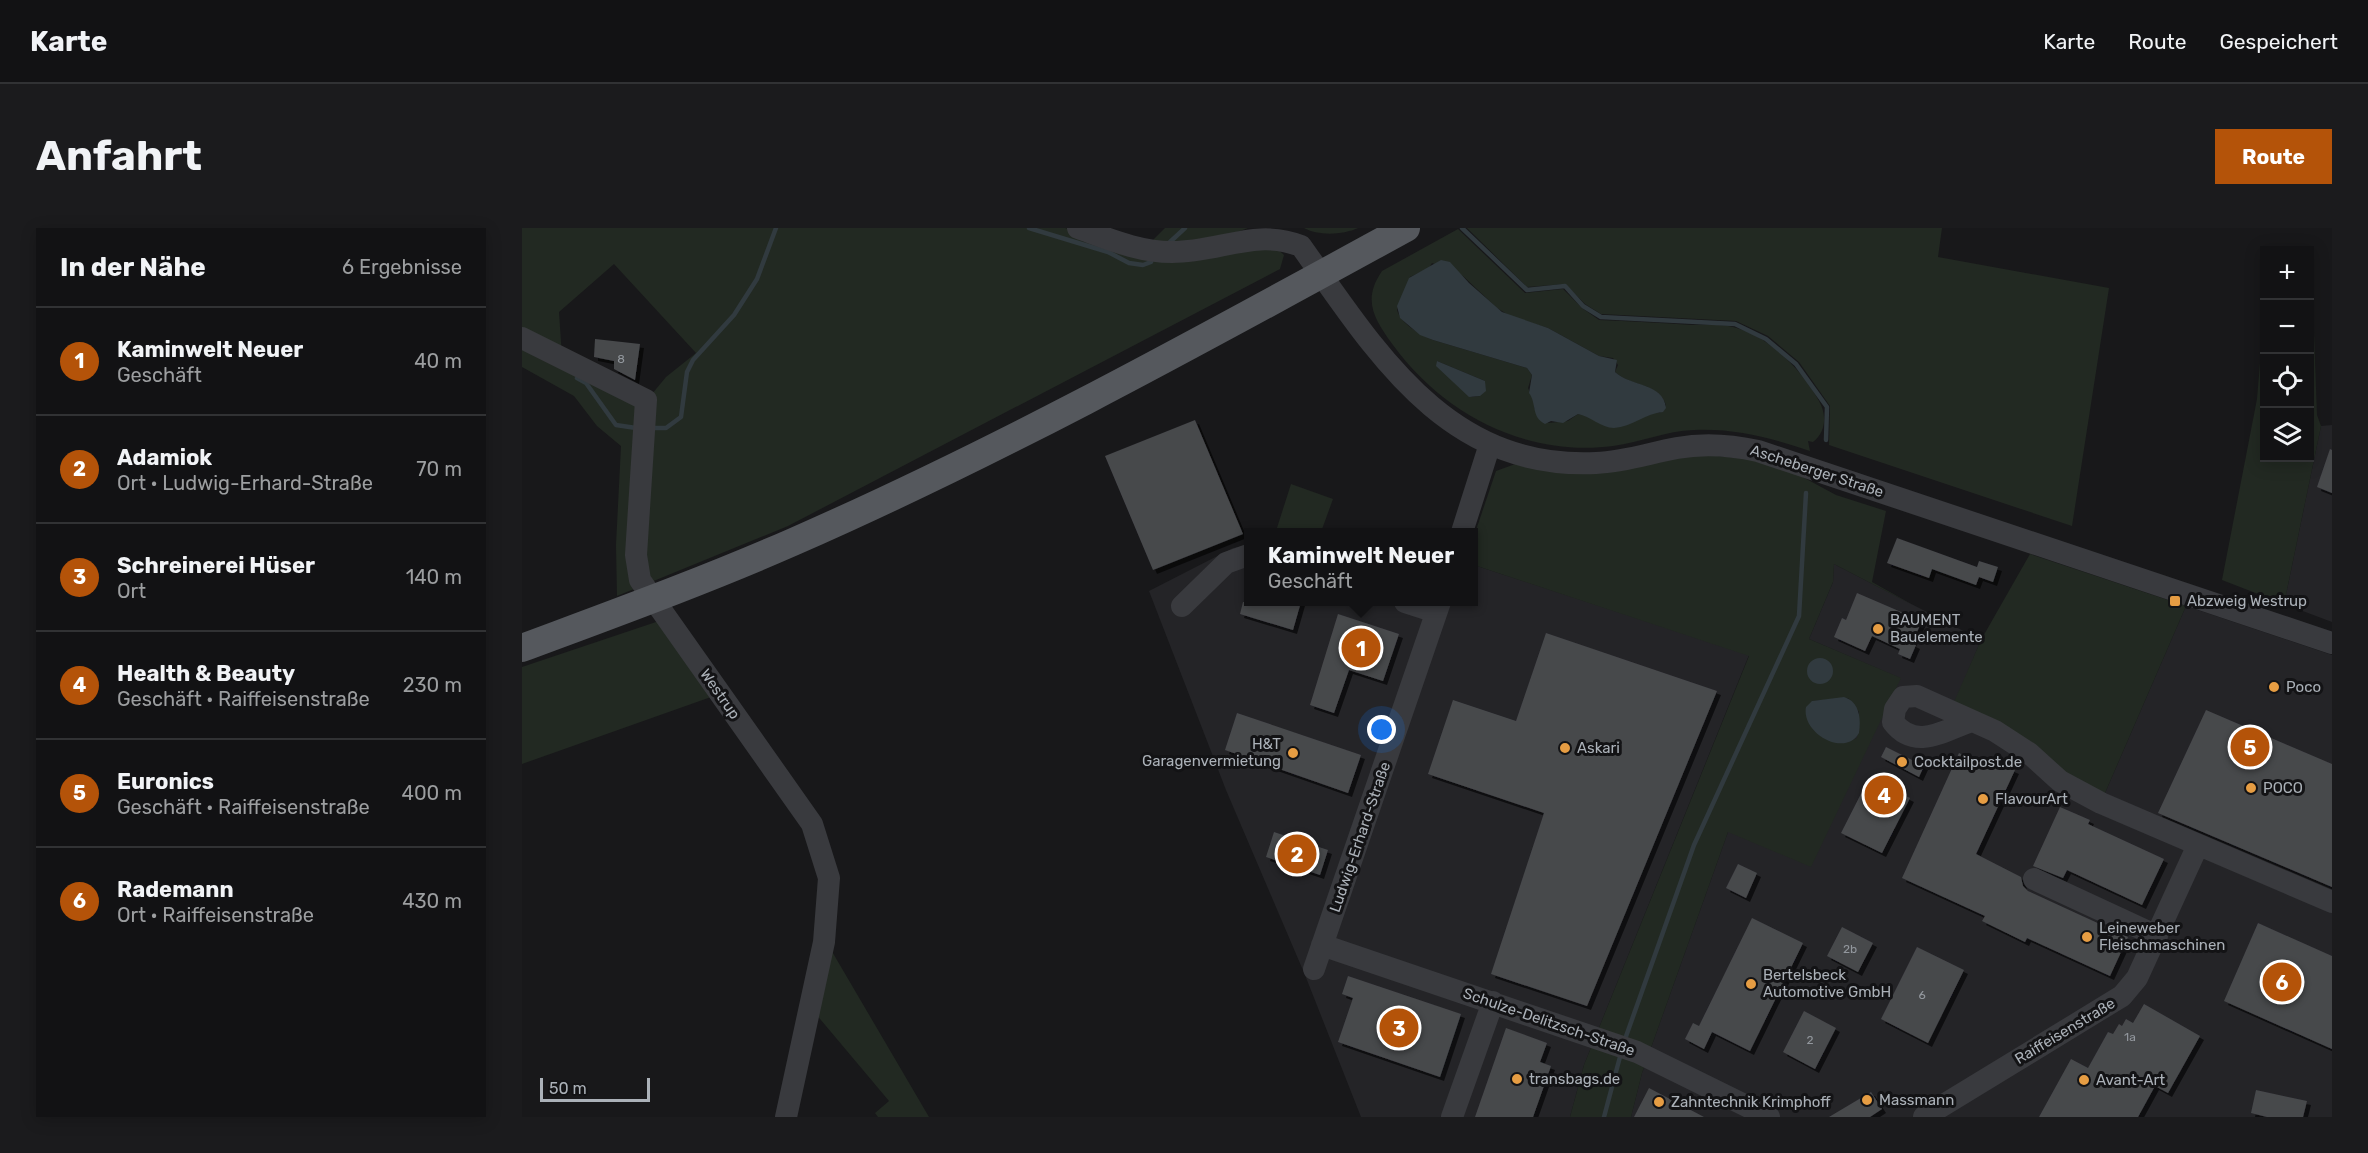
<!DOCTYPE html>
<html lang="de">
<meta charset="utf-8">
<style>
body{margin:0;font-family:Rubik,sans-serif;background:#1b1b1d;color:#f1f3f6}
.controls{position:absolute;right:18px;top:18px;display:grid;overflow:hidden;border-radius:0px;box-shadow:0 3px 15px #0003}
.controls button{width:54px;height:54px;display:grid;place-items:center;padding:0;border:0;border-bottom:2px solid #313234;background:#121214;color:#f1f3f6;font:30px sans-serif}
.scale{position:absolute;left:18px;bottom:15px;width:110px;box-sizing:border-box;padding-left:6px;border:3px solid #abb1b8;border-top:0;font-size:16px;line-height:21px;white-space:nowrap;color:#abb1b8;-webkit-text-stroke:4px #131315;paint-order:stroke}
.you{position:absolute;left:860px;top:502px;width:21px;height:21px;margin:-15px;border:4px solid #fff;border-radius:50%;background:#1a73e8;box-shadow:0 0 0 9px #1a73e833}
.badge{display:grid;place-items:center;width:39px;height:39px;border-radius:50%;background:#b45309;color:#fff;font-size:20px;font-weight:700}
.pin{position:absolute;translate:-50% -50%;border:3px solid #fff;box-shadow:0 2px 6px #0006}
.popup{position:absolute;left:722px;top:300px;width:234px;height:78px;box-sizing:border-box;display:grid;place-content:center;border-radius:0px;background:#121214;filter:drop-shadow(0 2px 4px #0005);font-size:20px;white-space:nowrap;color:#9c9ea0}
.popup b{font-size:22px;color:#f1f3f6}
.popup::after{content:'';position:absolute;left:50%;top:100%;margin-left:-12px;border:12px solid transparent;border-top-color:#121214}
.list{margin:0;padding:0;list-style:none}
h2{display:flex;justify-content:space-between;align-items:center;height:78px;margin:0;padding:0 24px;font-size:26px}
h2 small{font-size:20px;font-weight:400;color:#9c9ea0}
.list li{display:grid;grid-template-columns:39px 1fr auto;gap:18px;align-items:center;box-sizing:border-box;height:108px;padding:0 24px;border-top:2px solid #313234}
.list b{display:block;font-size:22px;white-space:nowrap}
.list p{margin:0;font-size:20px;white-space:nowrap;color:#9c9ea0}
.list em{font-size:20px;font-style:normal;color:#9c9ea0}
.icon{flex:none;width:33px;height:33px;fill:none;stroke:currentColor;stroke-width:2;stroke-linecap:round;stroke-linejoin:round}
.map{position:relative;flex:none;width:1810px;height:889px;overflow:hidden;border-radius:0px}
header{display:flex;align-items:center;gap:36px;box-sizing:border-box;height:84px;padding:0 30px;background:#121214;border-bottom:2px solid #313234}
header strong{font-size:28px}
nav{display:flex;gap:33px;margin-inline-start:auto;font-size:21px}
.intro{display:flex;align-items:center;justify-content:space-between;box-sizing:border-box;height:144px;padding:0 36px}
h1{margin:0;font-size:42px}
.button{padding:15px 27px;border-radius:0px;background:#b45309;color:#fff;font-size:21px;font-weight:700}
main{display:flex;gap:36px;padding:0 36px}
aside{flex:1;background:#121214;border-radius:0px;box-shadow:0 3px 15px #0003}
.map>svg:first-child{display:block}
</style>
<header>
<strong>Karte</strong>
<nav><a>Karte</a><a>Route</a><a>Gespeichert</a></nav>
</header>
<div class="intro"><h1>Anfahrt</h1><a class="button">Route</a></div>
<main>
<aside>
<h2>In der Nähe<small>6 Ergebnisse</small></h2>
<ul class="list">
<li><span class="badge">1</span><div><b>Kaminwelt Neuer</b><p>Geschäft</p></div><em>40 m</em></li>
<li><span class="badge">2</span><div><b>Adamiok</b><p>Ort · Ludwig-Erhard-Straße</p></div><em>70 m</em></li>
<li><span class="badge">3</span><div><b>Schreinerei Hüser</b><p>Ort</p></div><em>140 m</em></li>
<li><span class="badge">4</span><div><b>Health &amp; Beauty</b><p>Geschäft · Raiffeisenstraße</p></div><em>230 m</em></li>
<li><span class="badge">5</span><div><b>Euronics</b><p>Geschäft · Raiffeisenstraße</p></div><em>400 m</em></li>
<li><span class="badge">6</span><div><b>Rademann</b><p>Ort · Raiffeisenstraße</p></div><em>430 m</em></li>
</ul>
</aside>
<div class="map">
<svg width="1810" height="889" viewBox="0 0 1810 889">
<defs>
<filter id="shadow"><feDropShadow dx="4" dy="4" stdDeviation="0" flood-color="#0009"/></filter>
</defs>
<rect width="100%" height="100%" fill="#18181a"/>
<path fill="#242427" d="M1810,197V394L1762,376L1799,198Z
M726,317V374H952V337L1227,427L1062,837L1048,889H839L783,747L704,562L627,363L711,320Z
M1312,336L1459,412L1433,474L1583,565L1664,378L1810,427V889H1109L1120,845L1206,604L1378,450L1287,411L1311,354Z"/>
<path fill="#222922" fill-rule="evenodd" d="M0,0H543L622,27L750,16L762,27L758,41L266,298L95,368L94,317L99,218L75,198L52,168L0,139ZM92,36L174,125L144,149L125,172L40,129L37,84Z
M643,0H726L679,17L624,19Z
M782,0H836C821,7 796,8 782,0Z
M945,0H1420L1416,29L1587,60L1550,298L1307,217L1308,178L1277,134L1246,108L1214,93L1079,86L1063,76L1043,56L1005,59Z
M936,1L1003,65L1041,61L1060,80L1077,92C1108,93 1139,95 1170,97C1183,97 1198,96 1211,99C1246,107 1280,142 1297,173C1305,187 1304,204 1291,214L1286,213L1288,223C1249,210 1213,200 1172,202C1144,203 1119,214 1091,218C1004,229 922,187 871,117C852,91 840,72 860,43ZM910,35L941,48L975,80L988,88L1026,100L1077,128L1091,130L1096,137L1093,144C1109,159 1136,154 1144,177L1138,185L1131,184C1112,199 1078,189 1056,186L1046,193L1026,195L1012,180V173L1006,160L1010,147L1005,140L911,112C897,106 879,96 875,82L888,49L907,40ZM915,133L963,153L958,168L950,169Z
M1791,76L1795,187L1799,198L1762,376L1700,352L1735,171L1742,87V230H1788V77Z
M1184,227L1251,233L1314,267L1364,283L1350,354L1391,377L1312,336L1311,354L1287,411L1379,450L1289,639L1206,604L1120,845L1109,889H1048L1062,837L1227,428L952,337V308L974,243L996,235ZM1326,470L1337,484L1335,510L1323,515L1290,473Z
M769,256L811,271L799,304L754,303Z
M1508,326L1664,378L1583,565L1564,557L1432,474L1459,412Z
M137,393L189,469L0,536V439Z
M305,715L407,889H356L353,885L367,873L288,779Z"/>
<path fill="#313a3f" d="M919,32L928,34L947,55L980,84L1026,100L1077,128L1095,132L1093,144C1109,159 1141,154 1144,180L1141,184C1124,185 1110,199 1092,200C1079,200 1068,188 1056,186L1041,195L1029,193L1023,196C1009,189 1015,176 1007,165L1010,147L1005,140L911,112L898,107L878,90L875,78L887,50Z
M915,133L963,153L964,163L958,168L947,169L914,138Z
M1285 443a13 13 0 1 1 26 0a13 13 0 1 1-26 0Z
M1322,469C1338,474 1339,491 1337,505C1323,530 1279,505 1284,479L1290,473Z"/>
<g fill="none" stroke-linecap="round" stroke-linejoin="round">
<path stroke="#313a3f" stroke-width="4.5" d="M507,0L586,24L607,35L621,37L629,34
M940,0L1005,62L1043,58L1061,78L1079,89L1213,96L1244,111L1274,136L1305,179L1304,212
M648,14L663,0
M55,150L64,155L94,197L114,200
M129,200H144L159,189L165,144L171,132L212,87L235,51L254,0
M1102,814L1172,617L1277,388L1284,265
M1082,889L1099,825"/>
</g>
<path fill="#47484c" filter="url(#shadow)" d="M73,111L118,116L113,152L92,141V133L72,129Z
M673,192L721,306L631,342L583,228Z
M1808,221L1810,222V265L1795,259Z
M1375,310L1455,339L1457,333L1476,339L1471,354L1457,349L1454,357L1410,341L1407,350L1365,335Z
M1335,365L1400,393L1390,415L1394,417L1388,431L1376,426L1378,421L1350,408L1343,423L1312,409L1320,390L1324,392Z
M721,374H779L771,402L718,386Z
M816,386L877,406L861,453L827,442L812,485L788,477Z
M1024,405L1195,463L1065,778L969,746L1022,585L906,546L931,472L994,493Z
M1684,482L1810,536V659L1636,585Z
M715,485L839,527L826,565L703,522Z
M1364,519L1402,538L1397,549L1359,529Z
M1437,525L1459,536L1462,529L1493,542L1454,626L1499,649L1501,658L1506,663L1606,709L1588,748L1505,710L1503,714L1460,693L1463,688L1380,650Z
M1347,550L1388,570L1360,625L1319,605Z
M1538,579L1568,592L1566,596L1642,631L1620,677L1545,642L1541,650L1511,638Z
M752,604L806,622L798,647L744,629Z
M1216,636L1235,645L1224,670L1204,660Z
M1230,690L1281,715L1228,823L1190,804L1182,821L1163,811L1171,795L1177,798Z
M1736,695L1810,728V821L1702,773Z
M1320,699L1351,715L1336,744L1305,728Z
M1395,719L1442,742L1406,815L1359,791Z
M826,748L939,786L918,849L816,814L831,770L820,766Z
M1622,776L1678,808L1646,865L1633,858L1616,889H1517L1549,831L1566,840L1586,804L1591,806L1597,796L1600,798L1604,791L1611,795Z
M1282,783L1314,800L1293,841L1261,824Z
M984,800L1025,815L1018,834L1029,838L1011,889H953Z
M1127,860L1182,889H1112Z
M1734,862L1785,873L1781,889H1745L1729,885Z
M1349,864L1360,881L1348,889H1307Z"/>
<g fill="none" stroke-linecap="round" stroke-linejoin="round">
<path stroke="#393a3e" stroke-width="22" d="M556,0C587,11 617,24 650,24C699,24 733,0 779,18C855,125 925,242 1074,235C1102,234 1128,225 1155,220C1182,215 1209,217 1236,223L1810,415
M0,110L124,172L114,327L118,352L290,596L307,650L302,714L264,889
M940,304L968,216
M883,374L914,384
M660,378L704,335L726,327
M1450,493C1424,501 1394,524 1371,494L1373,481L1381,469L1395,468L1473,503L1507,525L1538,553L1579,575L1810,674
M1512,651L1635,708
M800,717L1115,824L1247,889
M792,741L918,374
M930,889L971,774
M1402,889L1600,768L1615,750L1676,617"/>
<path stroke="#55585d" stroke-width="28" d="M0,420C91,386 182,353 271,314C481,222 683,110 884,0"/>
</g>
<g fill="#e69d43" stroke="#131315" stroke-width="2">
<rect x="1647" y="367" width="12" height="12" rx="3"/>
<circle cx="1356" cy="401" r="6"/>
<circle cx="1752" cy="459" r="6"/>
<circle cx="1043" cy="520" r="6"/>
<circle cx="771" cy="525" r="6"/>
<circle cx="1380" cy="534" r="6"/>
<circle cx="1729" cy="560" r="6"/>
<circle cx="1461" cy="571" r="6"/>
<circle cx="1565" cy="709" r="6"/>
<circle cx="1229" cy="756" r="6"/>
<circle cx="995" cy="851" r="6"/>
<circle cx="1562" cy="852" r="6"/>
<circle cx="1345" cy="872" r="6"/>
<circle cx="1137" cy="874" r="6"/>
</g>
<g text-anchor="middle" stroke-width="6" stroke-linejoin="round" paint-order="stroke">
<g font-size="12" fill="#92979d">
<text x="99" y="135">8</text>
<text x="1328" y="725">2b</text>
<text x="1400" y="771">6</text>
<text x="1608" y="813">1a</text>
<text x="1288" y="816">2</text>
</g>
<g font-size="15" fill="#abb1b8" stroke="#131315">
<text transform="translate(1295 243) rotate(18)" y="5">Ascheberger Straße</text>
<text transform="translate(198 466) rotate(55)" y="5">Westrup</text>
<text transform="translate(838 609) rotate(-71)" y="5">Ludwig-Erhard-Straße</text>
<text transform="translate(1027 794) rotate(19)" y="5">Schulze-Delitzsch-Straße</text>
<text transform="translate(1543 803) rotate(-31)" y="5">Raiffeisenstraße</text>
</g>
<g font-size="15" fill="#abb1b8" stroke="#131315" text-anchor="start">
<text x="1665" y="378">Abzweig Westrup</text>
<text x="1368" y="397">BAUMENT<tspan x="1368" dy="17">Bauelemente</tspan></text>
<text x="1764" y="464">Poco</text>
<text x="759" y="521" text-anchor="end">H&amp;T<tspan x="759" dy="17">Garagenvermietung</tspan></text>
<text x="1055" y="525">Askari</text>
<text x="1392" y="539">Cocktailpost.de</text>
<text x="1741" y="565">POCO</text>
<text x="1473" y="576">FlavourArt</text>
<text x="1577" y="705">Leineweber<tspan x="1577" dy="17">Fleischmaschinen</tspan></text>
<text x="1241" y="752">Bertelsbeck<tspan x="1241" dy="17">Automotive GmbH</tspan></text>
<text x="1007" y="856">transbags.de</text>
<text x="1574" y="857">Avant-Art</text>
<text x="1357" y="877">Massmann</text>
<text x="1149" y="879">Zahntechnik Krimphoff</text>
</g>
</g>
</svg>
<div class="controls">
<button>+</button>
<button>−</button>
<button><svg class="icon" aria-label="locate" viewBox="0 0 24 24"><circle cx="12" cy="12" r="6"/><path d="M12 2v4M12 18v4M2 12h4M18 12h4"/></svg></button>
<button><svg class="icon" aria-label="layers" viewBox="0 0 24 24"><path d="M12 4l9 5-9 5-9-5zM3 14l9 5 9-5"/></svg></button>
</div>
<div class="scale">50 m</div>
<div class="you"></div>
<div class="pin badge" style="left:839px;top:420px">1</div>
<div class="popup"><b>Kaminwelt Neuer</b>Geschäft</div>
<div class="pin badge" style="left:775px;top:626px">2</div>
<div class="pin badge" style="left:877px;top:800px">3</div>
<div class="pin badge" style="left:1362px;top:567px">4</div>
<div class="pin badge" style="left:1728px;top:519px">5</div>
<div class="pin badge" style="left:1760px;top:754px">6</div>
</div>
</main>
